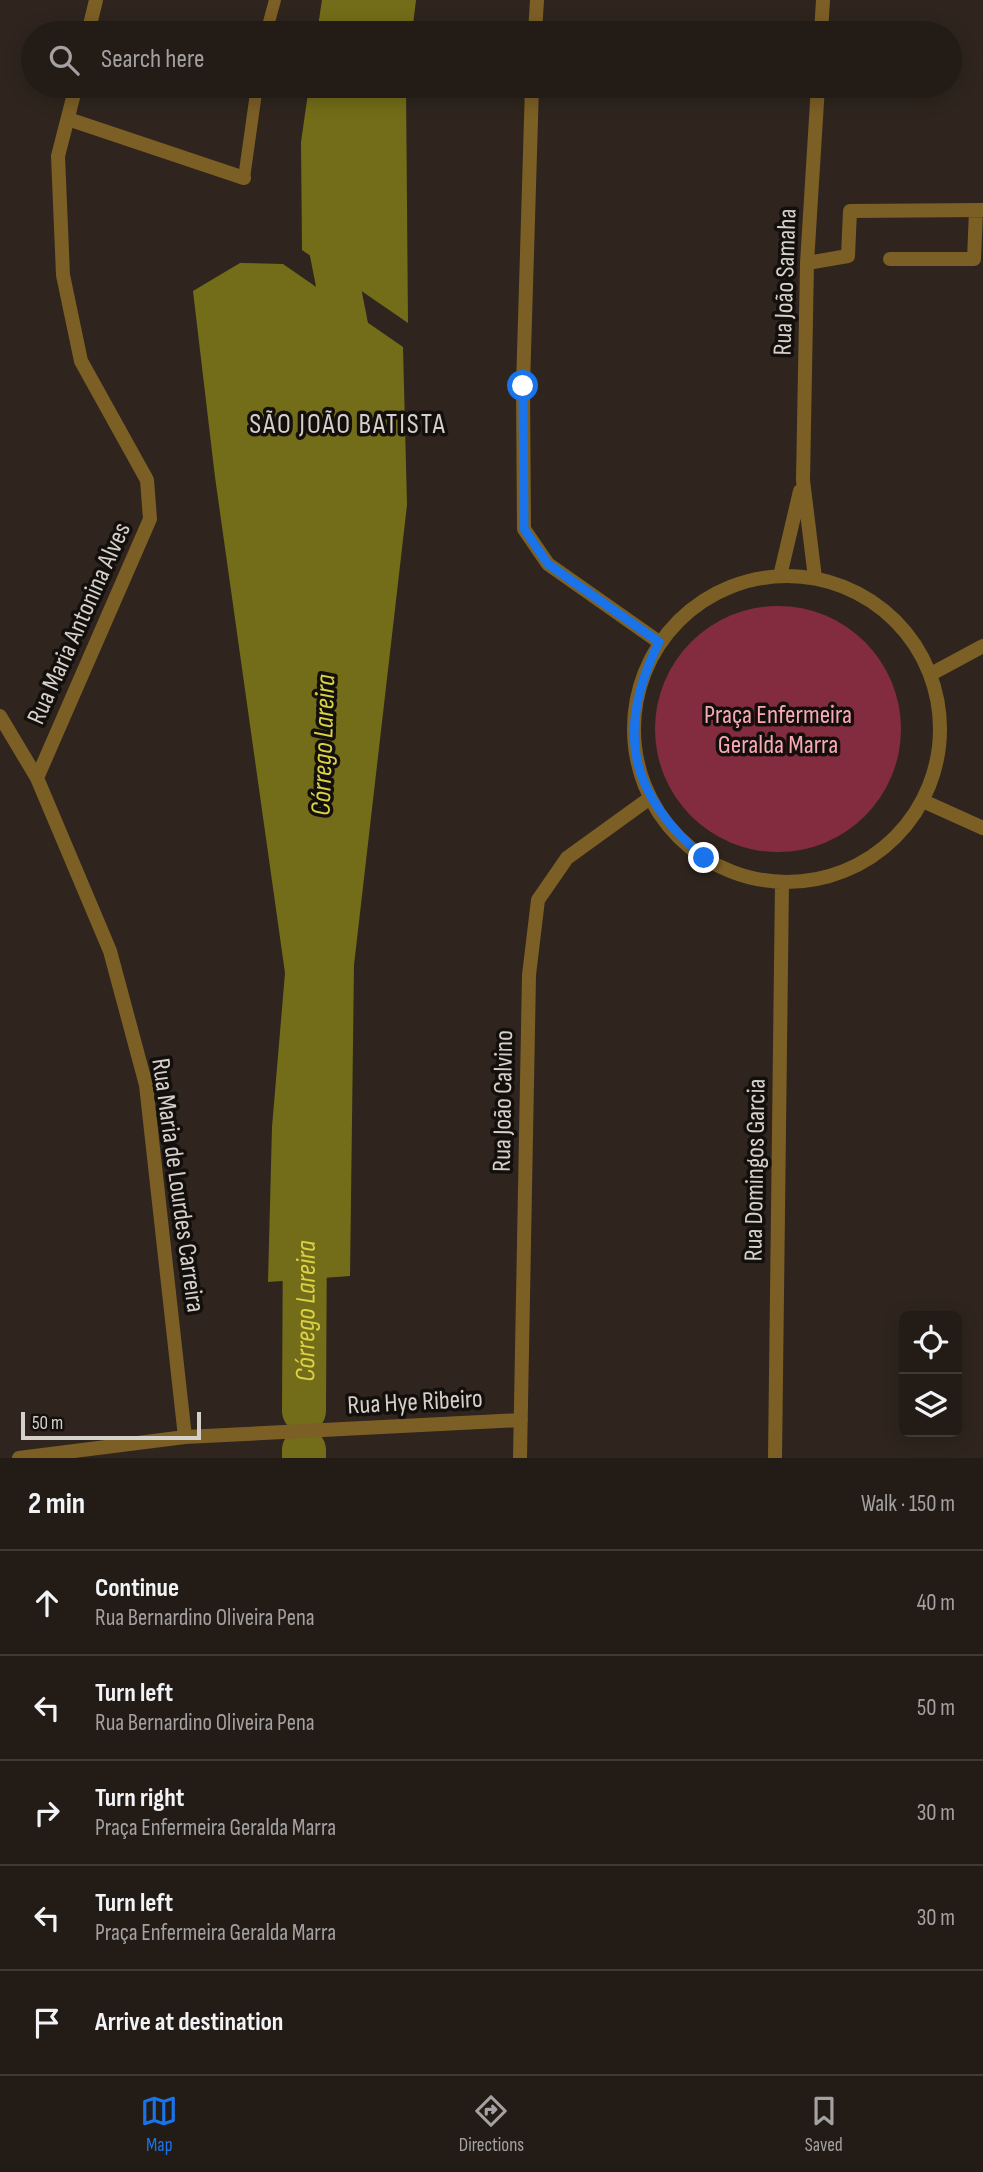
<!DOCTYPE html>
<meta charset="utf-8">
<style>
body{margin:0;font-family:"Sofia Sans Condensed",sans-serif;background:#2f2923;color:#f1f3f6}
.controls{position:absolute;right:21px;bottom:21px;display:grid;overflow:hidden;border-radius:10px;box-shadow:0 4px 18px #0003}
.controls button{width:63px;height:63px;display:grid;place-items:center;padding:0;border:0;border-bottom:2px solid #403a35;background:#231c16;color:#f1f3f6;font:35px sans-serif}
.scale{position:absolute;left:21px;bottom:18px;width:180px;box-sizing:border-box;padding-left:7px;border:4px solid #d6d0cb;border-top:0;font-size:19px;line-height:24px;white-space:nowrap;color:#d6d0cb;-webkit-text-stroke:5px #130f0c;paint-order:stroke}
.stop{position:absolute;width:21px;height:21px;margin:-16px;border:5px solid #1a73e8;border-radius:50%;background:#fff}
.stop.end{background:#1a73e8;border-color:#fff;box-shadow:0 2px 7px #0008}
.list{margin:0;padding:0;list-style:none}
h2{display:flex;justify-content:space-between;align-items:center;height:91px;margin:0;padding:0 28px;font-size:30px}
h2 small{font-size:23px;font-weight:400;color:#a3a1a1}
.list li{display:grid;grid-template-columns:46px 1fr auto;gap:21px;align-items:center;box-sizing:border-box;height:105px;padding:0 28px;border-top:2px solid #403a35}
.list b{display:block;font-size:26px;white-space:nowrap}
.list p{margin:0;font-size:23px;white-space:nowrap;color:#a3a1a1}
.list em{font-size:23px;font-style:normal;color:#a3a1a1}
.icon{flex:none;width:38px;height:38px;fill:none;stroke:currentColor;stroke-width:2;stroke-linecap:round;stroke-linejoin:round}
.map{position:relative;flex:none;width:983px;height:1458px;overflow:hidden}
.search{position:absolute;background:#231c16;box-shadow:0 4px 18px #0003;left:21px;right:21px;top:21px;height:77px;display:flex;align-items:center;gap:18px;box-sizing:border-box;padding:0 24px;border-radius:38px;color:#a3a1a1;font-size:26px}
.sheet{height:616px;background:#231c16}
nav{display:flex;justify-content:space-around;align-items:center;box-sizing:border-box;height:98px;border-top:2px solid #403a35;background:#231c16;font-size:19px;color:#a3a1a1}
nav a{display:grid;justify-items:center;gap:4px}
nav .on{color:#1a73e8}
.map>svg:first-child{display:block}
</style>
<div class="map">
<svg width="983" height="1458" viewBox="0 0 983 1458">
<rect width="100%" height="100%" fill="#2f251e"/>
<path fill="#832c3f" d="M655 729a123 123 0 1 1 246 0a123 123 0 1 1-246 0Z"/>
<path fill="#736d19" d="M322,0H416L412,33H317Z
M309,86H406L408,323L302,250L301,142Z
M240,263L283,264L403,347L407,505L354,965L350,1276L268,1282L272,1127L285,973L215,477L193,291Z"/>
<g fill="none" stroke-linecap="round" stroke-linejoin="round">
<g stroke="#736d19" stroke-width="44">
<path d="M324,213L353,361"/>
<path id="s1" d="M304,1411L305,1220"/>
<path d="M304,1458V1450"/>
</g>
<path stroke="#7c5f25" stroke-width="12" d="M266,33L275,0
M244,178L257,86"/>
<path stroke="#7c5f25" stroke-width="14" d="M88,33L96,0
M535,33L537,0
M821,33L823,0
M532,86L523,386L524,529L548,564L659,642
M68,119L244,178
M890,259H974L976,210
M807,263L848,256L850,211L983,210
M634 729a153 153 0 1 1 306 0a153 153 0 1 1-306 0Z
M780,576L800,491
M815,578L803,480L807,263L818,86
M931,674L983,646
M0,716L37,778L110,951L146,1085L185,1437
M37,778L150,519L147,480L81,361L63,275L58,156L76,86
M923,801L983,828
M19,1458L185,1437L521,1420
M520,1458L529,975L538,900L567,858L650,798
M775,1458L782,883"/>
</g>
<g fill="none" stroke-linecap="round" stroke-linejoin="round">
<path stroke="#1a73e8" stroke-width="9" d="M523,386L524,529L548,564L659,642C615,731 629,794 704,858"/>
</g>
<g text-anchor="middle" stroke-width="7" stroke-linejoin="round" paint-order="stroke">
<g font-size="26" fill="#d6d0cb" stroke="#130f0c">
<text transform="translate(784 282) rotate(-88)" y="9">Rua João Samaha</text>
<text transform="translate(78 623) rotate(-66)" y="9">Rua Maria Antonina Alves</text>
<text transform="translate(502 1101) rotate(-89)" y="9">Rua João Calvino</text>
<text transform="translate(754 1170) rotate(-89)" y="9">Rua Domingos Garcia</text>
<text transform="translate(179 1185) rotate(82)" y="9">Rua Maria de Lourdes Carreira</text>
<text transform="translate(415 1401) rotate(-3)" y="9">Rua Hye Ribeiro</text>
</g>
<g font-size="26" fill="#f8a9b3" stroke="#130f0c">
<text x="778" y="723">Praça Enfermeira<tspan x="778" dy="30">Geralda Marra</tspan></text>
</g>
<g font-size="28" letter-spacing="2" fill="#d6d0cb" stroke="#130f0c">
<text x="348" y="433">SÃO JOÃO BATISTA</text>
</g>
<g font-size="28" font-style="italic" fill="#dbd144" stroke="#130f0c">
<text transform="translate(322 745) rotate(-88)" y="10">Córrego Lareira</text>
<text dy="10" stroke="none"><textPath href="#s1" startOffset="100">Córrego Lareira</textPath></text>
</g>
</g>
</svg>
<div class="controls">
<button><svg class="icon" aria-label="locate" viewBox="0 0 24 24"><circle cx="12" cy="12" r="6"/><path d="M12 2v4M12 18v4M2 12h4M18 12h4"/></svg></button>
<button><svg class="icon" aria-label="layers" viewBox="0 0 24 24"><path d="M12 4l9 5-9 5-9-5zM3 14l9 5 9-5"/></svg></button>
</div>
<div class="scale">50 m</div>
<div class="stop" style="left:523px;top:386px"></div>
<div class="stop end" style="left:704px;top:858px"></div>
<div class="search"><svg class="icon" aria-label="search" viewBox="0 0 24 24"><circle cx="10" cy="10" r="6"/><path d="M15 15l6 6"/></svg>Search here</div>
</div>
<section class="sheet">
<h2>2 min<small>Walk · 150 m</small></h2>
<ul class="list">
<li><svg class="icon" aria-label="ahead" viewBox="0 0 24 24"><path d="M12 20V5M6 11l6-6 6 6"/></svg><div><b>Continue</b><p>Rua Bernardino Oliveira Pena</p></div><em>40 m</em></li>
<li><svg class="icon" aria-label="left" viewBox="0 0 24 24"><path d="M17 20v-9H6M10 6l-5 5 5 5"/></svg><div><b>Turn left</b><p>Rua Bernardino Oliveira Pena</p></div><em>50 m</em></li>
<li><svg class="icon" aria-label="right" viewBox="0 0 24 24"><path d="M7 20v-9h11M14 6l5 5-5 5"/></svg><div><b>Turn right</b><p>Praça Enfermeira Geralda Marra</p></div><em>30 m</em></li>
<li><svg class="icon" aria-label="left" viewBox="0 0 24 24"><path d="M17 20v-9H6M10 6l-5 5 5 5"/></svg><div><b>Turn left</b><p>Praça Enfermeira Geralda Marra</p></div><em>30 m</em></li>
<li><svg class="icon" aria-label="arrive" viewBox="0 0 24 24"><path d="M6 21V4h12l-3 4 3 4H6"/></svg><div><b>Arrive at destination</b></div></li>
</ul>
</section>
<nav>
<a class="on"><svg class="icon" aria-label="map" viewBox="0 0 24 24"><path d="M3 6l6-2 6 2 6-2v14l-6 2-6-2-6 2zM9 4v14M15 6v14"/></svg>Map</a>
<a><svg class="icon" aria-label="directions" viewBox="0 0 24 24"><path d="M12 3l9 9-9 9-9-9zM9 14v-3h6M13 9l2 2-2 2"/></svg>Directions</a>
<a><svg class="icon" aria-label="saved" viewBox="0 0 24 24"><path d="M7 4h10v16l-5-4-5 4z"/></svg>Saved</a>
</nav>
